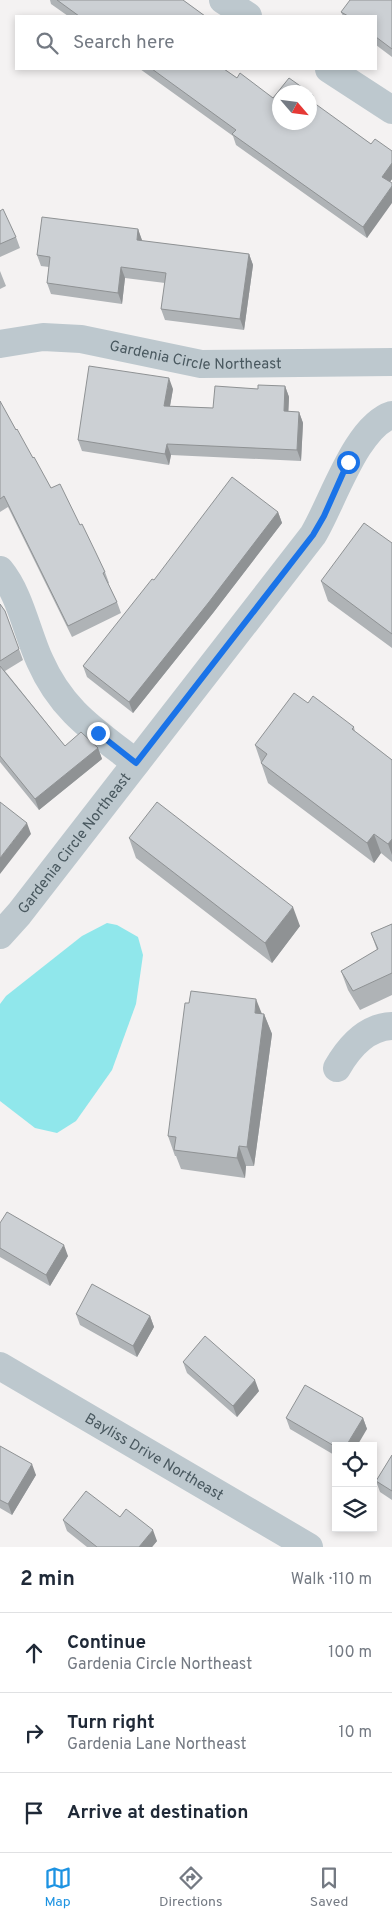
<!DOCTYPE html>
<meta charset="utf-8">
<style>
body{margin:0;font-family:Overpass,sans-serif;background:#f2f2f3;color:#1f2937}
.controls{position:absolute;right:15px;bottom:15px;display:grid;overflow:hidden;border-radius:0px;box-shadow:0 2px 8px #0003}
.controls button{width:45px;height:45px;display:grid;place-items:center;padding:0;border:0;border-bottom:1px solid #e0e1e3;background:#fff;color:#1f2937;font:25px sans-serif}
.compass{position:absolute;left:272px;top:85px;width:45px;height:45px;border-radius:50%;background:#fff;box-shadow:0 2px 8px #0003;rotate:118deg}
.stop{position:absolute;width:15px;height:15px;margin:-11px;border:4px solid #1a73e8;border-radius:50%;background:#fff}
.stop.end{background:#1a73e8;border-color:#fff;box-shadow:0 1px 5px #0008}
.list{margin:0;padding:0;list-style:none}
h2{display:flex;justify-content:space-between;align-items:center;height:65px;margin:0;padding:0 20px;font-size:21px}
h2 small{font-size:16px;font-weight:400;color:#747a83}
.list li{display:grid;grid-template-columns:32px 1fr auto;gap:15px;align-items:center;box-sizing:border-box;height:80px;padding:0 20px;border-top:1px solid #e0e1e3}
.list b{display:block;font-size:19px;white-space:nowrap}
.list p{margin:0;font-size:16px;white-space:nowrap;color:#747a83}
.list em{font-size:16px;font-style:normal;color:#747a83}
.icon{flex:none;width:28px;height:28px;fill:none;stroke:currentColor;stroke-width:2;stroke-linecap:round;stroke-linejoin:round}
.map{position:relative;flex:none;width:392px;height:1547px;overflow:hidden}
.search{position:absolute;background:#fff;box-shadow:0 2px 8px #0003;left:15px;right:15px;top:15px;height:55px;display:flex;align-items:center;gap:12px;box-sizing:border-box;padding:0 18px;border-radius:0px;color:#747a83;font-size:19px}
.sheet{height:305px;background:#fff}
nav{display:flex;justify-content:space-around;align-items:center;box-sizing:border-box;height:70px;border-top:1px solid #e0e1e3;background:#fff;font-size:14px;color:#747a83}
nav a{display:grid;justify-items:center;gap:2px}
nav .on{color:#1d93e2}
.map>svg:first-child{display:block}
</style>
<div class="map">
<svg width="392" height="1547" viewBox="0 0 392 1547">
<rect width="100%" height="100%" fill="#f4f2f2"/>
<path fill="#90e7eb" d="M107,923L117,925L138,937L143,955L136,1004L112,1070L76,1121L57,1133L35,1128L0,1101V1004L6,996L82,936Z"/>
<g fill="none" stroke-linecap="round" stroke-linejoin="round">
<g stroke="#bdc8ce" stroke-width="28">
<path d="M223,0L248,16"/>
<path d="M329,69L392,110"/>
<path id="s1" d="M0,344L43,337L81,339L201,364L392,362"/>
<path d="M0,570C20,594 27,633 40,661C62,711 95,731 136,763"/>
<path id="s2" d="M0,935L19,914L313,535C332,504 356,426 392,415"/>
<path d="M337,1068C349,1047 366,1027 392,1026"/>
<path id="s3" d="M0,1366L309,1547"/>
</g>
</g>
<path fill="#afb3b6" d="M50,0H183L205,16H68L51,4Z
M392,0V57L376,45V16H343L341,12Z
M140,69H224L237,78L273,98L317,106L371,144L392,151V179L390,182L367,238L236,145L233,136Z
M0,211L16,237L20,248L0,257Z
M138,229L142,241L249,254L253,265L244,330L165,320L161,309L165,283L125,278L122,304L51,294L47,283L49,267L41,266L37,255Z
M0,271L6,286L0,289Z
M285,386L289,397L288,412H299L303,423L301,461L171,455L169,465L82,451L78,440L173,389L170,406L213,408L258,389Z
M0,401L16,430L51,488L80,525L105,572L109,583H108L117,602L121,613L72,637L8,507L0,512Z
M278,512L282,523L213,613L133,713L87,677L83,666L154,580Z
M392,543V648L328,601L321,581Z
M0,604L5,611L23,660L5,671L65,746L98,748L102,759L39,810L0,762Z
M308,703L354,727L355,732L392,760V862L381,853L374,863L268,783L255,745Z
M129,838L300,926L272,963L136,858Z
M392,924V995L360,1010L348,990L341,971L377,950L371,933Z
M262,1014H264L272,1034L254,1166H246L245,1178L181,1169L176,1156H175L168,1136Z
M0,1223L68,1256L50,1286L0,1257Z
M76,1314L150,1316L154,1327L137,1357L80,1325Z
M183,1362L259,1391L237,1417L187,1373Z
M286,1418H363L367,1429L336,1446V1456L290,1429Z
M0,1446L36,1475L12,1515L0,1508Z
M392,1455V1500L380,1492L376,1481Z
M120,1517L157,1541L152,1547H87L67,1531L63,1520Z"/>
<path fill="#8f9294" d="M313,95L317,106L310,101V100Z
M392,163V179L386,188L382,177Z
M392,186V203L367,238L363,227Z
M138,229L142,240L141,251L137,240Z
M249,254L253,265L244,330L240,319Z
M121,267L125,278L122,304L118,293Z
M169,378L173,389L168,417L164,406Z
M285,386L289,397L288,422L284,411Z
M299,412L303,423L301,461L297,450Z
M167,444L171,455L169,465L165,454Z
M278,512L282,523L213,613L133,713L129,702Z
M98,748L102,759L39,810L35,799Z
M27,823L31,834L0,874V858Z
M374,834L381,853L374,863L367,843Z
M392,839V855L388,844Z
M293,907L300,926L272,963L265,943Z
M256,999L264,1019V1014L272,1034L254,1166L247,1147L255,1013Z
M239,1146L246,1166L245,1178L237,1158Z
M64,1245L68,1256L50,1286L46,1275Z
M150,1316L154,1327L137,1357L133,1346Z
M255,1380L259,1391L237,1417L233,1406Z
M363,1418L367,1429L357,1446H346Z
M32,1464L36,1475L12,1515L8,1504Z
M153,1530L157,1541L152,1547H139Z"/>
<path fill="#ccd0d4" stroke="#8f9294" d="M57,0H183L205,16H79Z
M350,0H392V49L376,37V16H348L341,12Z
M152,69H224L237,78L240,73L273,98L289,78L313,95L310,100V92H280V122H310V100L371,144L375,139L392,151V163L382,177L392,183V186L363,227L232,134L236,130Z
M3,209L16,237L0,244V211Z
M42,217L138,229L137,240L249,254L240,319L161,309L166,273L121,267L118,293L47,283L50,257L37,255Z
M89,366L169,378L164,406L213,408L215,386L258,389V385L285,386L284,411L299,412L297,450L167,444L165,454L78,440Z
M0,401L16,430L17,429L33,458L34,457L51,488L60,484L80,525L82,524L96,553L105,572L103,573L117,602L68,626L4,496L0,499Z
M232,477L278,512L209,602L129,702L83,666L152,579L154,580Z
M364,523L392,543V634L321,581Z
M0,604L5,611L19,649L0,661Z
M0,666L65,746L81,732L98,748L35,799L0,756Z
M294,693L308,703L313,696L354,727L352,729L392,760V839L388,844L374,834L367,843L261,763L267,754L255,745Z
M0,802L27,823L0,858Z
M157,802L293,907L265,943L129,838Z
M392,924V973L353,991L341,971L378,949L371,933Z
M191,991L256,999L255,1013L264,1014L247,1147L239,1146L237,1158L174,1150L176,1137L168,1136L185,1003H189Z
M7,1212L64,1245L46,1275L0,1248V1223Z
M92,1284L150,1316L133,1346L76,1314Z
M205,1336L255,1380L233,1406L183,1362Z
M305,1385L363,1418L346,1446H336V1447L286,1418Z
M0,1446L32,1464L8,1504L0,1500Z
M392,1455V1491L376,1481Z
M86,1491L120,1517L126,1509L153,1530L139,1547H97L63,1520Z"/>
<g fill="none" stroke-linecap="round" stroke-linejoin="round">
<path stroke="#1a73e8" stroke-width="6" d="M98,733L136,763L313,535L324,516L348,462"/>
</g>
<g text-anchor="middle" stroke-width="4.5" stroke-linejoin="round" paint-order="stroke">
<g font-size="15" fill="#49585f" stroke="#fff">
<text dy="5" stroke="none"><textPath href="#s1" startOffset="198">Gardenia Circle Northeast</textPath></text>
<text dy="5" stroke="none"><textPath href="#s2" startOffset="118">Gardenia Circle Northeast</textPath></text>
<text dy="5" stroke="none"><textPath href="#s3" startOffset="179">Bayliss Drive Northeast</textPath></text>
</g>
</g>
</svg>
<div class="controls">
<button><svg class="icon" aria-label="locate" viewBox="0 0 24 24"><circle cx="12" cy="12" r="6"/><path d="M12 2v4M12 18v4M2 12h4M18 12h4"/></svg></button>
<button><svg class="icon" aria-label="layers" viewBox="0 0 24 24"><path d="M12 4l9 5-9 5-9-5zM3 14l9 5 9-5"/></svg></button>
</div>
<svg class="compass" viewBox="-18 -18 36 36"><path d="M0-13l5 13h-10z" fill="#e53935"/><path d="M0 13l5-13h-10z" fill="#747a83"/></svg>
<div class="stop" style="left:348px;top:462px"></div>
<div class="stop end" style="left:98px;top:733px"></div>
<div class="search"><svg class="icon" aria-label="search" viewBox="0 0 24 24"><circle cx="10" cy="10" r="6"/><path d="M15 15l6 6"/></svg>Search here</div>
</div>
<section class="sheet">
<h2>2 min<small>Walk · 110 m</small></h2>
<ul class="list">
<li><svg class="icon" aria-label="ahead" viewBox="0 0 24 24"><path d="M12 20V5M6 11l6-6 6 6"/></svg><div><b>Continue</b><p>Gardenia Circle Northeast</p></div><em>100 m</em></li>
<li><svg class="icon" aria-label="right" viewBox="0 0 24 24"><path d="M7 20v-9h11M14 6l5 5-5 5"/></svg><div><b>Turn right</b><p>Gardenia Lane Northeast</p></div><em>10 m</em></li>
<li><svg class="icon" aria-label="arrive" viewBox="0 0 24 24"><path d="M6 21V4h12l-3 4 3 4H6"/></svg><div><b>Arrive at destination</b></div></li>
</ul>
</section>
<nav>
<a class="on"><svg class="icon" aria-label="map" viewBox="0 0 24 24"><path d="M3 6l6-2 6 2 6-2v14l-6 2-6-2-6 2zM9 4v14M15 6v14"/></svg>Map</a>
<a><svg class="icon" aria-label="directions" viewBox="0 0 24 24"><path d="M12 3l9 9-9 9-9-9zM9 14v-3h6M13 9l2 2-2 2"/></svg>Directions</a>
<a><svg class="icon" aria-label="saved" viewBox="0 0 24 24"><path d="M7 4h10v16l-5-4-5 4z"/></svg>Saved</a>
</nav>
